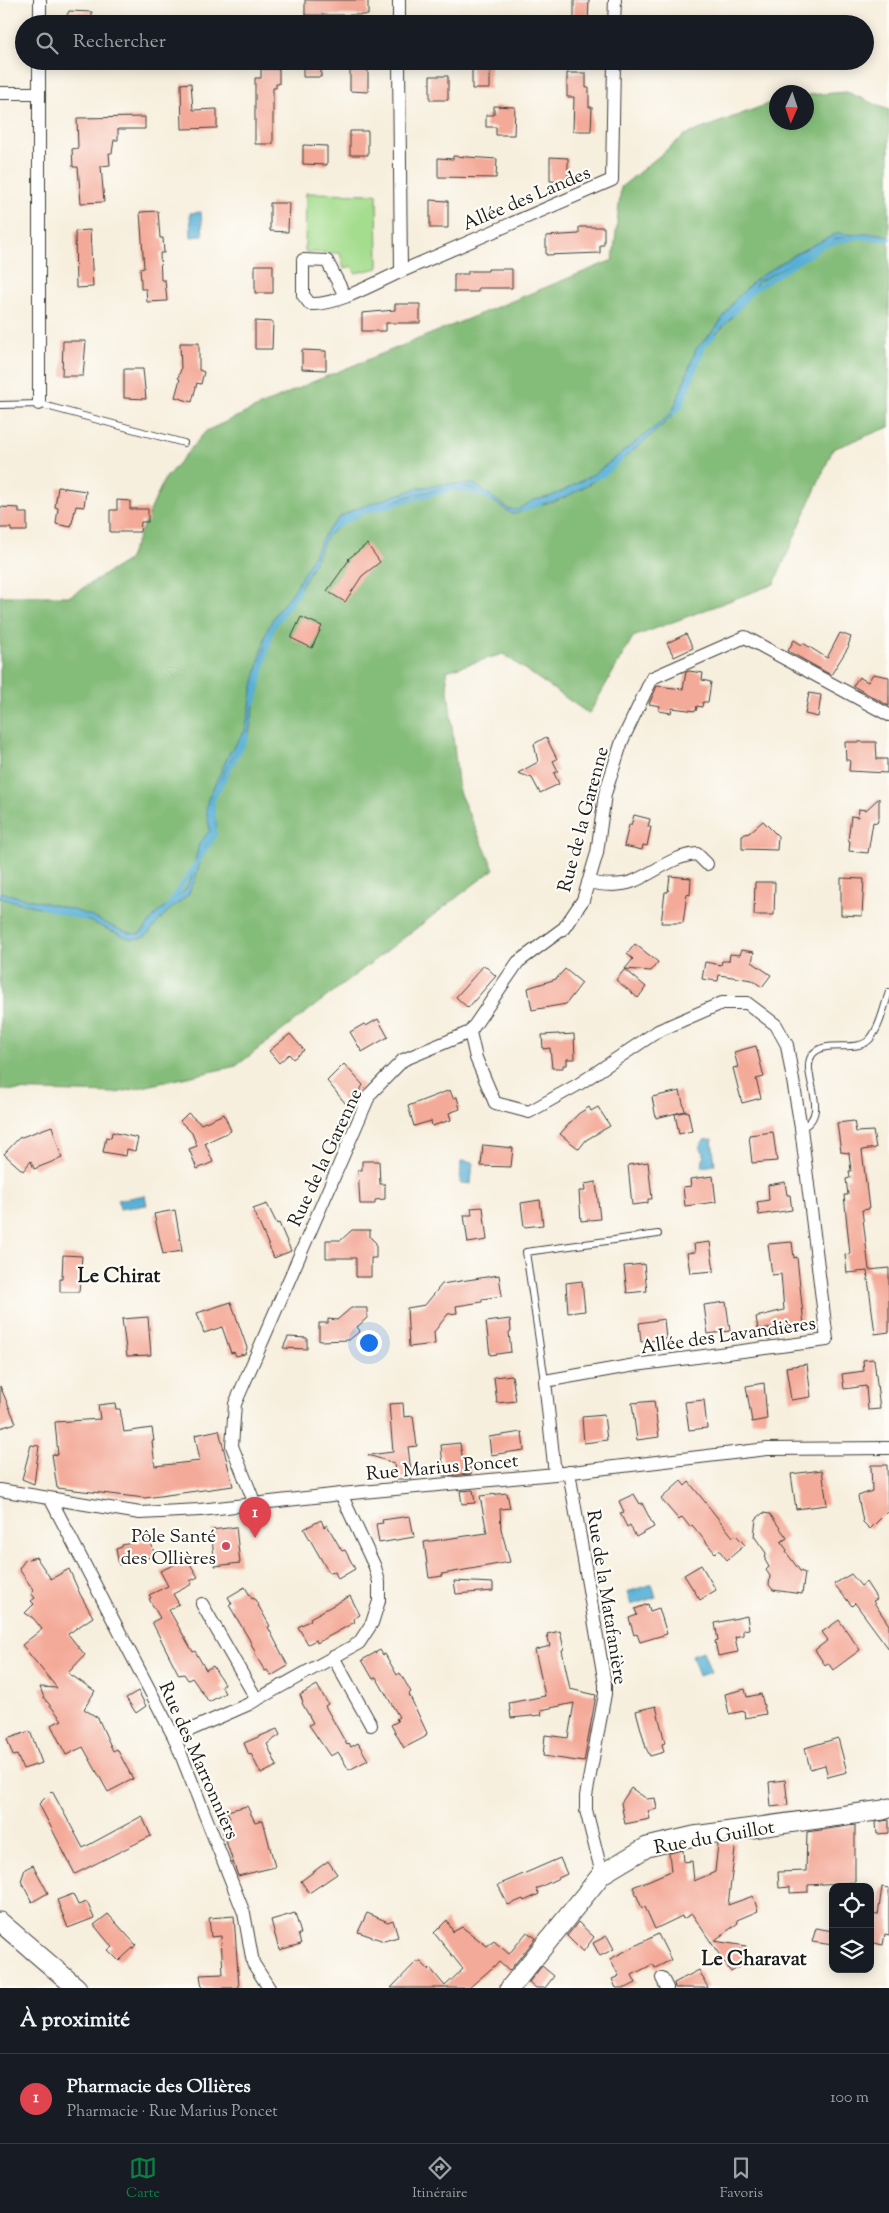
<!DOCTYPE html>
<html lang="fr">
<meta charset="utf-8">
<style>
body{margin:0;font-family:"Sorts Mill Goudy",serif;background:#242831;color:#f1f3f6}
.controls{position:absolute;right:15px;bottom:15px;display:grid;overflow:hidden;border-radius:10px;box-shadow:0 2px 12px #0003}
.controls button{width:45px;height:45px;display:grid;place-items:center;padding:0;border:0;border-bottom:1px solid #363941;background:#171b24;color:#f1f3f6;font:25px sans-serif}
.compass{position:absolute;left:769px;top:85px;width:45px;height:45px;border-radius:50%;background:#171b24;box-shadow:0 2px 12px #0003;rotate:183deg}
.you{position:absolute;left:368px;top:1342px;width:18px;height:18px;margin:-12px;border:4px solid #fff;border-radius:50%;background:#1a73e8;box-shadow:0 0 0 8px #1a73e833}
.badge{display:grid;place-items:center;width:32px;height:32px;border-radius:50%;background:#0b8043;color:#fff;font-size:16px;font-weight:700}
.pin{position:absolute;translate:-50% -41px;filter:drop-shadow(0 1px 2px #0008)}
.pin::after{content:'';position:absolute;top:26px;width:18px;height:15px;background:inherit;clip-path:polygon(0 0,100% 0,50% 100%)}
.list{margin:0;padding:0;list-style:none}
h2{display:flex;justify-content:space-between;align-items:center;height:65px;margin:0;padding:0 20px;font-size:21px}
h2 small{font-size:16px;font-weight:400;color:#9ea1a6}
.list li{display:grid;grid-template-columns:32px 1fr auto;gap:15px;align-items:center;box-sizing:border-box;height:90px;padding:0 20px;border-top:1px solid #363941}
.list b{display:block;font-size:19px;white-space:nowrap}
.list p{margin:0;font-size:16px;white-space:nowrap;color:#9ea1a6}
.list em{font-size:16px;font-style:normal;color:#9ea1a6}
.icon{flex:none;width:28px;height:28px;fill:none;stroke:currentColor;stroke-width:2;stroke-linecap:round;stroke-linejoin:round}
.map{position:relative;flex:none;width:889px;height:1988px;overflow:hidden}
.search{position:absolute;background:#171b24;box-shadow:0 2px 12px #0003;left:15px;right:15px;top:15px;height:55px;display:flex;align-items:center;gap:12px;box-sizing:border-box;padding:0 18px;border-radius:28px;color:#9ea1a6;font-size:19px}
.sheet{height:155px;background:#171b24}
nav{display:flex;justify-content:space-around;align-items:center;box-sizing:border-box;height:70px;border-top:1px solid #363941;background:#171b24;font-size:14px;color:#9ea1a6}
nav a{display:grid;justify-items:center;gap:2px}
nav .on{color:#0b8043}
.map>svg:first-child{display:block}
</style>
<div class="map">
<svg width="889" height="1988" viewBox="0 0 889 1988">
<rect width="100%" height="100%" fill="#fdfcf7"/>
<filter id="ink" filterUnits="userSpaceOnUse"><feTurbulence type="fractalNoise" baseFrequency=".02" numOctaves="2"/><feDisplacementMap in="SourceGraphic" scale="10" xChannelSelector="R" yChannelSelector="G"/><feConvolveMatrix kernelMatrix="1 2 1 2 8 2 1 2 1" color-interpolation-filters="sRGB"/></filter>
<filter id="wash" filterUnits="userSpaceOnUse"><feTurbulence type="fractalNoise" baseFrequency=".0096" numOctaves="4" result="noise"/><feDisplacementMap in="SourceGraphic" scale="20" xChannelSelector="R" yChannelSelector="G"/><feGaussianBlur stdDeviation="1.12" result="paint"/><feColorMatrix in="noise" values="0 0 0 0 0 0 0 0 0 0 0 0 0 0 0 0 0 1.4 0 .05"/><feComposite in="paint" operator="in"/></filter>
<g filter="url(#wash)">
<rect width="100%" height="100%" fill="#f7efde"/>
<path fill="#a5dd8e" stroke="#607c55" d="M306,193L377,194L378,268L355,273L352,266L344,269L340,253L305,252Z"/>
<path fill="#84bc79" stroke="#506c4a" d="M847,92L889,110V427L833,449L774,584L633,637L589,714L503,654L446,671L459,792L494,869L236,1066L116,1093L0,1090V596H70L128,560L164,480L206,431L310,383L613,260L621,187L685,135L776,101V122H806L807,95Z"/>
<path fill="#59b0d5" stroke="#3a6678" d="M201,212L203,236L191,237L190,213Z
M838,233L855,235L874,233L889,236V240L873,236L838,238L758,282L729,321L703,347L678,409L672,417C639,445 596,486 556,501C549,503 541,504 533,506C525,508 521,514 512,514L478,491L468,487L442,489L410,496L354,515L340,524L326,538L307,577L272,630L265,648L249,733C245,742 240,748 234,755C226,766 220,782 215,794C208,809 219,818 216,831C214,840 206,842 203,850L196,877L188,895L165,914L147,935L141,938L131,939L79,917L0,898V892C28,900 56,904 83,913C101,919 119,933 138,934L143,931L157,913L186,889L191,878L199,844L210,830L206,809L208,799L230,752L245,731L250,708L252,690L267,630L276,613L295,589L326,532L340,517L355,509L418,488L445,484H474L509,509L517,510L534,500L549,497L563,491L597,472L669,416L675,406L696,349L716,328L734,301L756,279L799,252Z
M712,1139L715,1165L702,1167L704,1153L699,1147L704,1140Z
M461,1161L473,1162L471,1184L460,1183Z
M145,1195L147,1205L120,1209L118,1200Z
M652,1584L656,1597L631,1605L627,1592Z
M703,1651L711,1672L699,1676L692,1655Z"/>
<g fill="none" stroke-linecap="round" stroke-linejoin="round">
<path stroke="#59b0d5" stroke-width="4.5" d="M733,314L752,291L824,245L857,237L889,239
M673,413L680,407L704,346L714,335
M593,479L603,475L621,459
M524,510L540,503
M335,527L363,512L455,488L482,494L491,499
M255,702L272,629L299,590
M41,906L84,919
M167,908L215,835L212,801L247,737"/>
</g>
<g id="blocks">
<path fill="#f4aa99" d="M305,0H368V15H305Z
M574,0H589L588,24H574Z
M69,11L92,12V24H63Z
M303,61H321V77H303Z
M472,65H490V89H472Z
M350,67H368V92L350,91Z
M261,69H279V84H276V88H273V144H255V78H261Z
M567,73H586V88H589V107H592L591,131H573L574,97H567Z
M430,76H448V100H430Z
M191,83L193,110L217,109V128L182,129L181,84Z
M494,106L515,107L514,135H496V127H486V115H494Z
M145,117V129H118V140H114L112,153H109L110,165L101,166L104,202L81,203L78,167H73L72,149L78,148L77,118Z
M350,131H368V155H350Z
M303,145L327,146V165L303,164Z
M453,156L497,159L496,178L438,177V158L453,159Z
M550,157L568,158V182L550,181Z
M430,200L448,201V228H430Z
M270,203H289L288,232L270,231Z
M158,211L160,238H163L164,253H160L161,280H165L167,301L147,302L146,289H141V282L140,269L144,268L140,212Z
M579,227H604V245H600V253L546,255V236L579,234Z
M90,230L93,287L76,288L75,231Z
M255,265H273V293H255Z
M488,269H512V288H478V292H454V274H468V271H488Z
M395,304H420V323H386V331H362V313L395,310Z
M255,321L273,322L272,349H255Z
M63,341H86L83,376H62Z
M180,343H199V370L204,372L201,384L197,383L192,402L175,397L180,379L178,378L181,369Z
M302,350L326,351V370L302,369Z
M124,369H143L146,399L124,398Z
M58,487L86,491L84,507L76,506L71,527L56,524L58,508L55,507Z
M117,500L130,501V509H148V522H141L140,532H110V510H117Z
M0,507L19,508V513H27V531H11V528H0Z
M367,544L380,562L362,576L345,602L327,591L349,560L348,559Z
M301,617L322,626L312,648L291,638Z
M840,633L851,637L848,646H849L831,675L788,651L794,640L802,645L803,643L827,658Z
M686,634L693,648L674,657L667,643Z
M689,671L703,673L702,680L711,682L708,702H703L702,707L697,706L696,711L672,708L671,713L659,711L660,706L649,704L657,686L683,689L686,672Z
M873,674L889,677V706L853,686L859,677L868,682Z
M809,693L821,695L818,717L805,714Z
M546,737L557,759L553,761L558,771L554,773L559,784L540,793L532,778L518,773L538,762L534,744Z
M845,742H876L877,759H887V773L849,771L850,760H846Z
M879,798V817L877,823L873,822L868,853L849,851L850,841H848L851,816L858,817L859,809L866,810Z
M634,815L650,819L648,827H651L647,846L643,845L642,850L624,846L629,825H631Z
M763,821L778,836L777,850L742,849V835L749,833Z
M670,876L691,878L690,895L687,894L683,923H661L665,892H668Z
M841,878L864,879L862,916L841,915Z
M755,882H775L774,915H754Z
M635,944L658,962L651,971L625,969L646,987L638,998L616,980L633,959L627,954Z
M741,950L754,952L752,962L771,975L762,987L752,980L719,975L718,981L702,979L705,962L721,965L722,961H729L730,954L740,955Z
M484,965L496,976L468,1008L456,997Z
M565,969L582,983L566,1004L532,1010L528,988L556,979Z
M378,1019L388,1037L362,1052L350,1032L364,1024L366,1026Z
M290,1034L304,1050L293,1059L289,1054L279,1063L269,1051Z
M559,1034V1035L574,1034L575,1059H567V1065H563V1068H552L550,1048L543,1049L542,1035Z
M756,1046L764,1077L756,1079L761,1098L742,1103L733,1068L738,1067L734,1052Z
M344,1064L363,1085L350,1109L327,1081Z
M450,1090L453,1098L457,1097L460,1109L449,1113L451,1120L432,1126L431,1121L414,1126L408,1106Z
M680,1091L685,1111L656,1118L652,1097Z
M589,1107L591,1111L598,1107L610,1126L586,1140L579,1149L560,1134L578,1114Z
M688,1111L692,1131L679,1134L675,1114Z
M188,1113L201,1124L224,1114L231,1131L205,1143L213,1162L197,1169L189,1149L197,1146L192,1133L180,1121Z
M854,1121L856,1132L873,1131L876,1148L862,1150L869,1209L862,1210L869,1270L889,1268V1332L875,1334L867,1271L847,1273L845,1255L850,1254L844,1195H848L846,1179L850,1178L849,1171H851L849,1153L841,1152L837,1123Z
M52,1126L62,1158L34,1169L31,1161L23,1171L4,1154L19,1138Z
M112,1132L138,1138L135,1151L127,1149L126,1156L103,1152L106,1137L111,1138Z
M773,1132L777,1161L752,1163L749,1135Z
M483,1145L513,1148L511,1167L481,1166Z
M362,1161H379L380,1184H385V1199L375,1200V1204H360L358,1170H362Z
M648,1162L652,1199H648V1203L632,1205L628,1165Z
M713,1176L716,1202L685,1206L683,1187L691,1186L690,1179Z
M596,1182L600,1219L581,1221L579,1191H585L584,1184Z
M785,1182L787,1195H790L792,1210L759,1215L757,1202L769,1200L768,1185Z
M540,1200L543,1225L524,1227L521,1203Z
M267,1204L277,1224L279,1223L291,1251L274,1258L253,1209Z
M483,1207L487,1240L468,1243L464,1215H472L471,1208Z
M175,1210L182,1251L163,1254L154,1214Z
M352,1230H370V1237L376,1243V1258H371V1277H356V1258H326V1240H341Z
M710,1242L714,1271L690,1273L687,1253L695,1252L694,1244Z
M792,1242L794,1258L797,1257L804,1325L758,1329L756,1317L784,1310L781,1274L772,1275L768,1244Z
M63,1255L82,1256L79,1292H60V1279H62Z
M644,1264L647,1291L627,1293L624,1266Z
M499,1275L502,1296L482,1299V1302L456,1306L457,1313L448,1314L434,1332L435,1344L409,1347L407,1308L425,1305L442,1284Z
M582,1281L585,1311L568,1313L566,1283Z
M231,1302L247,1348L245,1354L236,1356L234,1352L231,1353L222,1327L204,1333L197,1313Z
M726,1302L730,1331L708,1334L704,1305Z
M351,1308H367V1318L357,1327L360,1331L349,1340L319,1341V1323H328V1319L337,1320Z
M148,1317L151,1355L127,1356L122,1319Z
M510,1319L511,1331L509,1332L511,1352L490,1355L486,1322Z
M664,1319L666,1339L641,1342L639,1323Z
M288,1337L307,1338V1349L283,1348Z
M874,1359L880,1409L868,1410L866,1386L844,1389L842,1374L864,1371L863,1360Z
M807,1364L811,1397L791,1400L786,1367Z
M512,1375L516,1401L497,1403L494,1377Z
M764,1383L767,1419L752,1422L746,1386Z
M0,1386L16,1423L0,1428Z
M704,1400L707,1428L689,1430L685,1402Z
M654,1401L659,1437L637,1440L632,1403Z
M115,1403L116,1409H120L124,1432L152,1428L154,1441H152L155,1466L200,1461L195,1435L219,1430L233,1486L145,1498L57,1488L52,1454L58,1455L55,1422L100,1419L98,1405Z
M403,1403L404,1417L413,1416L417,1446L408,1447L412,1479H396L394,1463L368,1455L393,1452L389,1404Z
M604,1415L607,1440L584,1443L582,1417Z
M522,1432L524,1450L491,1455L489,1437Z
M460,1443L463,1461L469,1460L471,1474L444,1476L441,1445Z
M31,1445L39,1446L34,1484L22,1479Z
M871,1465H887L888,1511L870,1529L863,1522L858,1496L872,1491Z
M822,1470L827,1505L796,1509L791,1474Z
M681,1481L685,1486L689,1482L733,1537L736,1535L745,1545L727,1560L719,1550L715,1553L692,1525L690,1527L682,1517L679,1520L661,1499Z
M473,1490L475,1503L462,1504L460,1491Z
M507,1493L510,1508L500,1509L501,1529L510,1562L442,1574V1576L429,1578L424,1542L487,1533L480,1496Z
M634,1494L640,1504L642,1503L654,1527L636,1537L630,1525L627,1527L620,1513L624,1512L619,1501Z
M763,1513L770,1514L787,1538L781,1542L787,1550L786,1552L800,1571L805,1573L802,1594L773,1590L769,1585L770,1576L766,1570L769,1567L765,1560L766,1553L754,1536L756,1519Z
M410,1516L414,1537L379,1543L376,1524L383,1523L382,1520Z
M321,1520L324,1527L327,1525L342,1551L345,1550L355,1569L338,1579L335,1572L329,1573L304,1529Z
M236,1527L240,1563L215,1566L211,1530Z
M150,1539L155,1556L119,1565L116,1549L122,1547V1545Z
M36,1557L51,1579L69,1569L80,1594L93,1617L68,1634L85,1655L68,1673L95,1691L84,1709L98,1718L113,1751L117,1749L133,1779L108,1792L83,1747L66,1755L51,1725L62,1720L44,1698L40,1687L57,1688L22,1645L42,1629L33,1618L25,1613L34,1604L31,1601L35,1598L31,1593L34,1591L19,1569L25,1560Z
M187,1559L198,1577L190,1581L192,1584L173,1594L179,1604L169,1610L193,1652L195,1651L206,1670L213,1666L224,1684L221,1686L225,1693L209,1702L192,1678L188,1680L184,1674L179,1675L152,1622L160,1618L149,1599L151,1598L149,1595L168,1586L160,1571Z
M701,1565L716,1590L700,1600L684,1575Z
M851,1574L861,1586L866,1582L877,1599L873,1601L889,1625V1649L855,1603L852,1606L834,1584Z
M454,1581L493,1583V1591L456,1594Z
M245,1587L252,1599L254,1598L270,1626L268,1627L288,1666L271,1676L267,1670L265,1671L254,1653L255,1652L249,1639L229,1605L232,1604L228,1597Z
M350,1596L360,1615L353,1619L355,1622L317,1643L316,1640L308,1644L298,1627L311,1620L310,1618Z
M648,1604L650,1611L659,1608L667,1634L640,1642L637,1634L634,1635L629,1618L637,1615L635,1609Z
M747,1616L749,1629L743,1630V1635L735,1637L738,1652L718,1656L715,1641L718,1640L715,1623Z
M839,1620L860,1650L833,1670L828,1663L825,1665L815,1650L828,1640L822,1632Z
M560,1631L564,1649L562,1650L570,1689L596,1695L584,1762L543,1756L545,1735L568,1738L574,1703L541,1710L542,1715L511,1718L509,1703L545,1696L535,1650L550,1646L547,1634Z
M380,1650L383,1655L385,1654L397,1675L400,1673L411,1692L409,1694L427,1733L425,1737L404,1748L391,1725L398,1721L396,1719L399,1717L376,1677L373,1679L362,1660Z
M317,1685L328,1704L325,1706L347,1745L349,1743L351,1747L358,1743L368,1760L349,1770L338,1752L330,1756L309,1725L313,1723L302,1703L303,1702L300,1695Z
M745,1689L747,1697L761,1694L766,1714L745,1718L744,1711L729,1714L725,1694Z
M138,1691L146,1706L136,1713L126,1698Z
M656,1706L665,1743L662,1744L664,1752L650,1756L646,1748L636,1711Z
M277,1729L280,1735L267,1744L277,1766L261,1774L251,1754L249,1755L244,1743Z
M30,1731L42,1763L23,1769L17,1755L13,1756L7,1739Z
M838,1738L847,1772L828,1777L825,1765L810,1769L805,1748Z
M785,1780L788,1805L771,1807L769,1782Z
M631,1788L647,1799L655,1798L657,1809L648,1811L650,1819L625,1824L621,1803Z
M52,1791L83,1848L142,1816L151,1836L75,1874L39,1804Z
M247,1806L255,1822L263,1820L275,1867L238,1876L219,1821L230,1818L227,1811Z
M889,1820V1833L877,1834L876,1822Z
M855,1825V1882L808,1885V1892L790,1893V1887L779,1888L778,1872L806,1871L807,1832Z
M736,1842L728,1905L753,1896L758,1911L737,1920L738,1923L714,1941L746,1946L745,1963L731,1972L692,1914L683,1919L682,1916L655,1929L645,1907L642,1908L633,1887L671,1871L669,1853L683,1850L684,1862L692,1861L694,1881L715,1872L718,1844Z
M560,1858L567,1874L536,1889L539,1894L524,1901L523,1899L508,1905L498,1885Z
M328,1861L337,1874L309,1893L301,1881Z
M33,1865L48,1893L32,1902L21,1881L25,1869Z
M882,1887L889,1888V1935L885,1934L883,1945L870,1942V1914L878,1915Z
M73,1894L78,1905L87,1902L94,1918L68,1928L57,1900Z
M295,1913L301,1934H298L301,1944L279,1950L271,1920Z
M367,1913L388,1922L393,1920L398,1937L384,1941L358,1932Z
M108,1914L136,1945L119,1961L108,1950L112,1947L94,1925Z
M234,1916L239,1988H202L200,1975L223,1974L221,1936L211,1937L209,1918Z
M447,1920L453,1932L462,1927L487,1946L494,1941L509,1954L527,1932L536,1938L509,1971L499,1962L469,1988H391L416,1962H421L429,1970L430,1968L445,1986L463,1969L434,1933Z
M578,1922L594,1937L583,1952L567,1936Z
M816,1928L833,1931V1945L812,1942Z
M658,1934L671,1960L655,1968L653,1964L632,1975L636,1983L626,1988H616L612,1979L619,1976L610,1959Z
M607,1936L614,1949L600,1956L593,1943Z
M542,1966L554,1976L545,1988H536L529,1982Z
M699,1970L708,1988H675L674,1983Z"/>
</g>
</g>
<g filter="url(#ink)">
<use href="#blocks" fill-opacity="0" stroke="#3d3c39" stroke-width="1"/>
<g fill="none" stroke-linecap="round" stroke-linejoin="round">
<g stroke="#3d3c39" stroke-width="8">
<path id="lane" d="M0,405L39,404L184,443
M801,1128C833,1114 799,1073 812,1055C824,1038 857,1054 870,1039C880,1027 884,1007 889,992
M545,1381L526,1252L658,1234"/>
</g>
<g stroke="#3d3c39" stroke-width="14">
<path id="street" d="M399,0V24
M40,24V0
M614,24L615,0
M399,61L401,271
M0,93H39
M345,296L327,261L303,260V295L310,304C336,306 377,282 402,271C472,240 542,210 612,180L614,61
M39,404V61
M588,882C603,885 619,887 634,881C656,872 672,856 697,854L707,864
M470,1032L476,1058L495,1103L529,1112L579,1084L658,1031L722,1003H747L776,1025L787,1045L801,1128L827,1340L635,1365L545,1381L555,1474
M569,1472L605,1684V1694L586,1796V1810L602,1874
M0,1490L140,1513L200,1510L341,1494L555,1474L767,1449L889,1448
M51,1500L174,1737L244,1913L253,1963L269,1988
M255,1504L232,1446L235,1404L370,1094L403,1060L470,1032L518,962L564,928L583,900L597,853L605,794L622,741L652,678L745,637L889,715
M202,1604L257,1700
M333,1657L371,1725
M174,1737L249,1704L359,1643L372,1623L379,1601V1582L375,1567L341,1494
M662,1978L667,1988"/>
</g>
<g stroke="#3d3c39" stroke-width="21">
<path id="secondary" d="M0,1922L77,1988
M510,1988L602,1874L647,1847L694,1836L883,1810L889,1808"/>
</g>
<use href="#lane" stroke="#fff" stroke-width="6"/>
<use href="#street" stroke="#fff" stroke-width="12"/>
<use href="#secondary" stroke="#fff" stroke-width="19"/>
</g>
</g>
<circle fill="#d1495b" stroke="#fdfcf7" stroke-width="2" cx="226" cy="1546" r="5"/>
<g text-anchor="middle" stroke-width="4.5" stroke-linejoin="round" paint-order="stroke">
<g font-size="19" fill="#1c1c1c" stroke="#fdfcf7">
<text transform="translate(526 197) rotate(-23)" y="7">Allée des Landes</text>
<text transform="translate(582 819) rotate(-75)" y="7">Rue de la Garenne</text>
<text transform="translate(324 1157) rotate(-65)" y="7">Rue de la Garenne</text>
<text transform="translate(728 1334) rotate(-8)" y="7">Allée des Lavandières</text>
<text transform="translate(442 1466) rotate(-5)" y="7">Rue Marius Poncet</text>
<text transform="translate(608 1597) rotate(81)" y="7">Rue de la Matafanière</text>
<text transform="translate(200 1760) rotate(66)" y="7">Rue des Marronniers</text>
<text transform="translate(714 1836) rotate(-10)" y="7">Rue du Guillot</text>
</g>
<g font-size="19" fill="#1c1c1c" stroke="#fdfcf7" text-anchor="end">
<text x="216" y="1542">Pôle Santé<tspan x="216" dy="22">des Ollières</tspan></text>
</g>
<g font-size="20" font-weight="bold" fill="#1c1c1c" stroke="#fdfcf7">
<text x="119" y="1282">Le Chirat</text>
<text x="754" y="1965">Le Charavat</text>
</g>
</g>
</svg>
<div class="controls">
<button><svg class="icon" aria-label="locate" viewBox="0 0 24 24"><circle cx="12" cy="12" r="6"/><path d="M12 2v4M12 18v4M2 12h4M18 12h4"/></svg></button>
<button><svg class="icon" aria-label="layers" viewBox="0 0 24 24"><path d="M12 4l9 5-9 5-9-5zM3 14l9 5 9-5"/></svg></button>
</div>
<svg class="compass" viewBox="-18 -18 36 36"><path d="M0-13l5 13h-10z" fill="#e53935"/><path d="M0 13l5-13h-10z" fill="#9ea1a6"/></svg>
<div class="you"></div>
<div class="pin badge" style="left:255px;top:1538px;background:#e0444e">1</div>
<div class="search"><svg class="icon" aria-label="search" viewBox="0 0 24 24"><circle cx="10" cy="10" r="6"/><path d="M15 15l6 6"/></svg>Rechercher</div>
</div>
<section class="sheet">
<h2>À proximité<small></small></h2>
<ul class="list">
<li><span class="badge" style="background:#e0444e">1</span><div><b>Pharmacie des Ollières</b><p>Pharmacie · Rue Marius Poncet</p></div><em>100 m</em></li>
</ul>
</section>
<nav>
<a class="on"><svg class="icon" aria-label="map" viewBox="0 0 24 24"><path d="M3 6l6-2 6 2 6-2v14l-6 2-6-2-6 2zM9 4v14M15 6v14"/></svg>Carte</a>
<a><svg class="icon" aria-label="directions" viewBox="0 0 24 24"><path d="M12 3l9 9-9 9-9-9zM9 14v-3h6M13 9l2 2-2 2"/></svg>Itinéraire</a>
<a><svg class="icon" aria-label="saved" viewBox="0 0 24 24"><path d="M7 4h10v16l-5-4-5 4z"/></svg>Favoris</a>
</nav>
